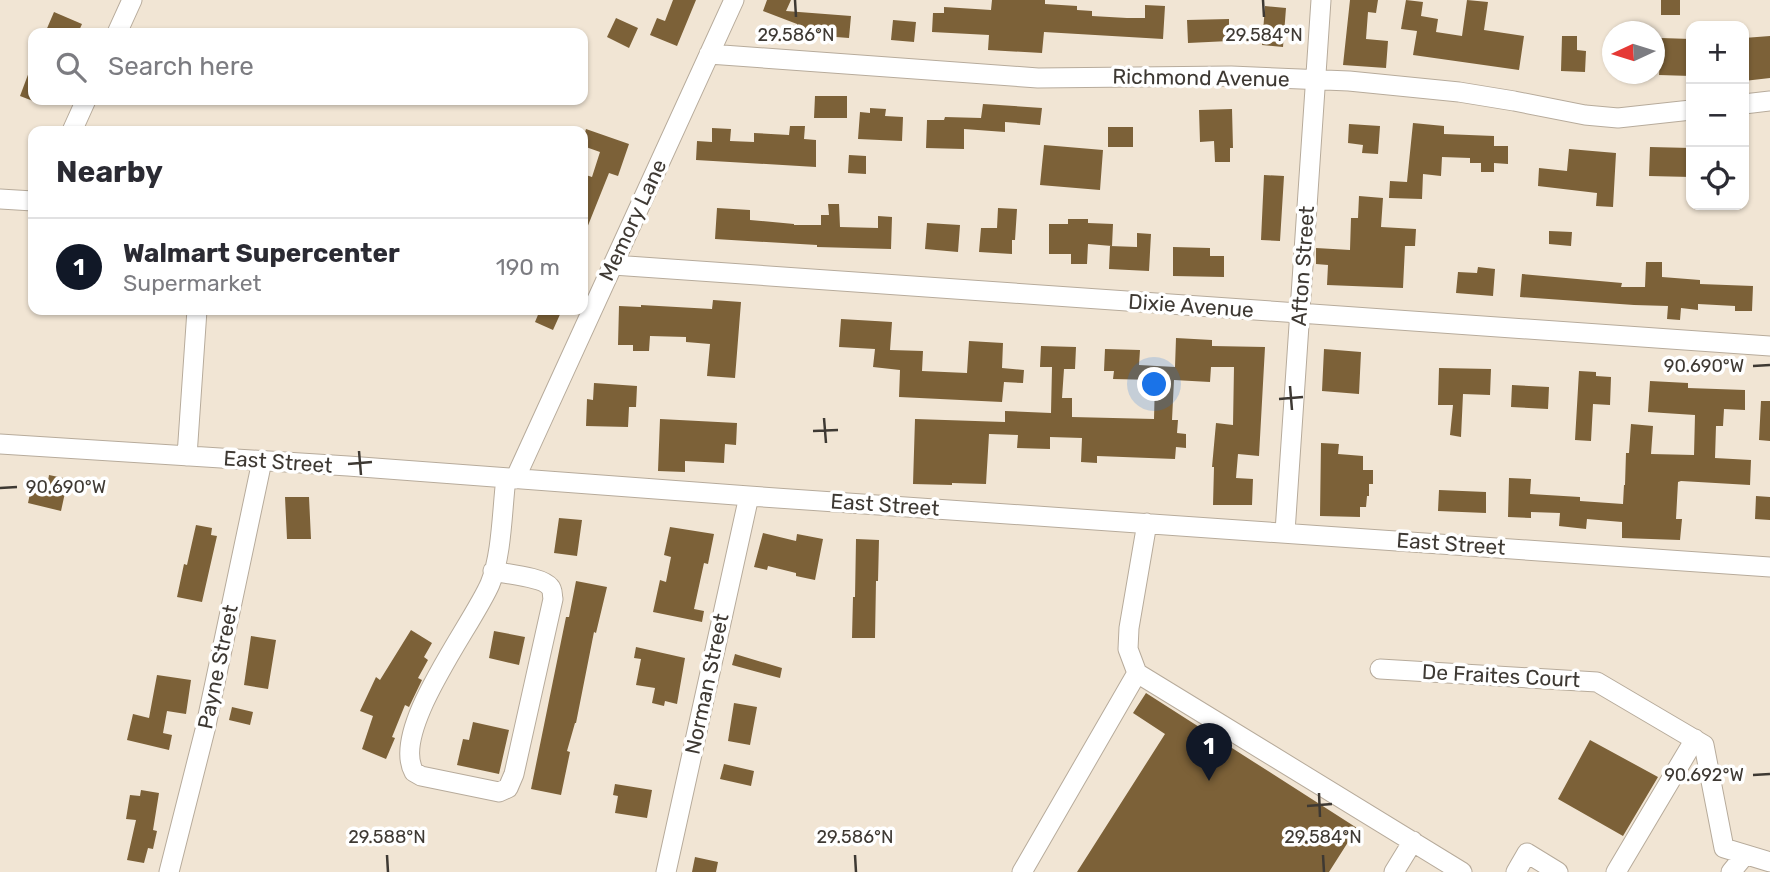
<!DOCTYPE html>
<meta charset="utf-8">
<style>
body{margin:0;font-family:Rubik,sans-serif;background:#f7f7f7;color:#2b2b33}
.controls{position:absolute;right:21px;top:21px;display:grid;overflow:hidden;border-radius:14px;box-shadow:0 2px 5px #0004}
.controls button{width:63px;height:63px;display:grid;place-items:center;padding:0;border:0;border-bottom:2px solid #e1e1e2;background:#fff;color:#2b2b33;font:35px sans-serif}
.compass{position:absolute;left:1602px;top:21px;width:63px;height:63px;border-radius:50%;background:#fff;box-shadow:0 2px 5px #0004;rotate:266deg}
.you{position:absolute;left:1155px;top:385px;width:24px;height:24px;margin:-18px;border:5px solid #fff;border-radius:50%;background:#1a73e8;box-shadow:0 0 0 10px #1a73e833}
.badge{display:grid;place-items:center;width:46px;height:46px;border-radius:50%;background:#111827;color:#fff;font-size:23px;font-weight:700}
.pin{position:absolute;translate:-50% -58px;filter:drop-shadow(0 2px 4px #0008)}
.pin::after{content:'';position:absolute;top:37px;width:24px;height:21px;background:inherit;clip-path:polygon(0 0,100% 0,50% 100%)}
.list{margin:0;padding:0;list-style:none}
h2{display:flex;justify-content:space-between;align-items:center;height:91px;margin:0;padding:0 28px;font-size:30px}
h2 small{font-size:23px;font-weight:400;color:#7c7c81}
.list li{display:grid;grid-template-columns:46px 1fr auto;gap:21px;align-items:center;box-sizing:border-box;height:98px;padding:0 28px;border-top:2px solid #e1e1e2}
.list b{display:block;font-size:26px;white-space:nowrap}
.list p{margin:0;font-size:23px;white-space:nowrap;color:#7c7c81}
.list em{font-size:23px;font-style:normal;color:#7c7c81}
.icon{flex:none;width:38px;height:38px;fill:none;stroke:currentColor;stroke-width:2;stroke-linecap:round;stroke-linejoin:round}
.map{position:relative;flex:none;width:1770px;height:872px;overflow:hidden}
.search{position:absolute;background:#fff;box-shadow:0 2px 5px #0004;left:28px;top:28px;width:560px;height:77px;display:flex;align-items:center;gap:18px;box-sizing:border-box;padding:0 24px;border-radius:14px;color:#7c7c81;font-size:26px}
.panel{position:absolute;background:#fff;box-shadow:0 2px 5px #0004;left:28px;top:126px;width:560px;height:189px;border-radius:14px}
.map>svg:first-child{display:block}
</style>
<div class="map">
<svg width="1770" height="872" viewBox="0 0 1770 872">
<rect width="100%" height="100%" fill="#f1e5d4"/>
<path fill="#7c6138" d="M673,0H696L677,46L650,35L657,18L665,21Z
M767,0H791L786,11L851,16L849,38L797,34V24L763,11Z
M992,0H1045V4L1077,6V10L1092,11V16L1127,18H1145V5L1165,6L1163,39L1044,32L1042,53L988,50L989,35L932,32L933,13H944V7L991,10Z
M1350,0H1378L1376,13L1368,12L1366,39L1388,41L1386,68L1343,65Z
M1406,0L1423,2L1421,16L1438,19L1436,32L1462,36L1467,0L1488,2L1484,30L1524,36L1519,70L1413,55L1417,31L1401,29Z
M1661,0H1680V15H1661Z
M1265,6L1286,8L1283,47L1262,45Z
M54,12L82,24L78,33H45Z
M616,18L638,28L629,48L607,37Z
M1229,19V41L1188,43L1187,20Z
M893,20L916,22L914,42L891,40Z
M1562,36H1577V50L1586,51L1585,72L1561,71Z
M1770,36V78L1744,81V38Z
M1661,38L1691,39V76L1659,75Z
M32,64H33V101L20,96Z
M815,96H847V118H814Z
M983,104L1042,108L1040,125L1005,122V132L964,129V149L926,148L927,120H944L945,117L981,118Z
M870,108L886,109L885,116L903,117L902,141L858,139L860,112L870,113Z
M1232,109L1233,148H1230V162H1215L1214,141L1200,142L1199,110Z
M1413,123L1444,126V134L1494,136V146H1508V164L1494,163V172H1481V163H1470V158L1442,157L1441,176L1423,174L1422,199L1389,198L1390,181L1407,182Z
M1349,124L1380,126L1378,154L1362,153L1363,145L1348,143Z
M790,126H805L804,139L816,140V167L696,160L697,141L712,142V128L731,129L730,141L754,142V133L789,135Z
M1108,127H1133V147H1108Z
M586,129L629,144L618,176L609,173L583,238V174L592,177L600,152L583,146V139Z
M1044,145L1103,150L1100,190L1040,185Z
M1650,147L1691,148V177L1649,176Z
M1569,149L1616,153L1613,207L1596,206L1597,193L1538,186L1539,168L1567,171Z
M849,155L866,156V174L848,173Z
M1264,175L1284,176L1280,241L1261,240Z
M1359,196L1383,198L1381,227L1416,229L1415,246H1405L1403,288L1327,285L1328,265L1316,264V248L1350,250L1351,218H1358Z
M828,204H839L840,227L878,228V216L892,217L891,249L817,247V245L715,239L717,208L750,210V220L794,224V225H821V215H829Z
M998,208L1017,209L1015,240H1012V254L979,252L981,228H997Z
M1068,219H1088V223L1113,224L1112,246L1088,244L1087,264H1071V254H1049V224H1068Z
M927,223L960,225L958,252L925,249Z
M1549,231L1572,232L1571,246L1549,244Z
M1137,233L1151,234L1149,271L1109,269L1110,246L1137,247Z
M1173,247L1210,248V256H1224V277L1173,276Z
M1646,262H1662V277L1700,280V284L1753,286L1752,311H1735V306L1698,304V310L1681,308L1680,320L1667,319L1668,306L1634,305L1520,297L1522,274L1622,283L1621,287H1645Z
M1478,267L1495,269L1493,296L1456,293L1458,272L1477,273Z
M713,300L741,302L735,378L707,376L710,344L686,342V337L650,336L649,351H633V345H618L619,306L641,307V305L712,309Z
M540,310H562L553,330L535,322Z
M841,319L892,322L890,350L923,351L922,371L967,373L969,341L1003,343L1002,368L1024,370L1023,383L1004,382L1002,402L899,397L900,370L873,367L875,349L839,347Z
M1176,338L1212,340V346L1265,347L1259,456L1238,454L1236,478L1253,479L1252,505H1213L1214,467H1212L1216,423L1233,425L1234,367H1211L1210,382L1174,380L1172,420H1178L1177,433L1186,434V448L1176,447L1175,459L1097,456V463L1081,462L1082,438L1050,437V449L1017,448L1018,435L989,434L986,484L952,483V485L913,484L915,419L1005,422V411L1051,413L1052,367H1040L1041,346L1076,347L1075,369H1064L1062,398H1072V417L1154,419L1155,380L1113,379L1114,371H1104L1105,349L1140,350L1139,365L1175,367Z
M1324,349L1361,352L1359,394L1322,391Z
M1439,368L1491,369L1490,395L1463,394L1461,437L1450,435L1453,405H1438Z
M1579,371L1596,372V376L1611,377L1610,405L1593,404L1591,441L1575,440Z
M1650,381L1688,383V388L1745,390V410L1724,409L1723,426H1716L1715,458L1751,460L1750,485L1681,481L1678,482L1676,519H1682L1680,540L1622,538V522L1587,519L1586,529L1559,526L1560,513L1531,512V518L1508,517L1509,478L1531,479L1530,494L1580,497V501L1623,504L1624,485H1625L1626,453H1629L1631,424L1653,426L1651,454L1694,455L1695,415L1648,412Z
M594,383L637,386L636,407H629L628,427L586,426L587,399L593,400Z
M1512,385L1549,387L1548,409L1511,407Z
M1761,401H1770V441L1759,440Z
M660,419L737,423L736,445L725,444L724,463L685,461V472L658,471Z
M1321,443L1339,444L1338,454L1363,456V470H1373V484H1369V496H1367L1366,507H1360V517L1320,516Z
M49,475L68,479L61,511L28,503L32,484L47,487Z
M1439,490L1486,492V513L1438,511Z
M1756,496L1770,497V520L1755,519Z
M285,497H309L311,539H287Z
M559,518L582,520L577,556L554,553Z
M196,525L212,528L211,535L217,536L202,602L177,597L184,564L187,565Z
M670,527L714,534L708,564L704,563L694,609L704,611L702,622L653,612L660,580L666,582L671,557L664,555Z
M763,533L796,541L797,534L823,539L815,580L796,576V573L768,566L767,570L754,567Z
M856,539L879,540L878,581H876L875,638H852L853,597H855Z
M576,581L607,587L596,633L594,632L576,723H575L567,751L570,752L561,795L531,789L566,617H569Z
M411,630L432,643L424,657L428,660L418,678L422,680L409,707L405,705L392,737L395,738L386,759L362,749L373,716L360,711L376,677L380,680Z
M494,631L525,637L519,665L489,658Z
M251,636L276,640L268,689L244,685Z
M636,647L685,658L677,704L665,701L664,706L652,703L655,688L636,685L641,659L634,658Z
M735,654L782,668L780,678L732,665Z
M157,675L191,680L186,714L167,711L163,733L172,735L169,750L127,740L133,714L149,718Z
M1146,693L1357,828L1329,872H1077L1165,734L1133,713Z
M734,703L757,707L750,745L728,741Z
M232,707L253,712L250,725L229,720Z
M473,722L509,730L499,774L457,765L463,739L469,740Z
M1590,740L1658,777L1623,836L1558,799Z
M724,764L754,771L751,786L720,779Z
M615,784L652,790L647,818L615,813L618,796L613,795Z
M141,790L159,793L153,830L157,831L153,849L148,848L144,863L127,860L136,820L126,819L130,795L140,796Z
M695,857L718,862L716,872H692Z"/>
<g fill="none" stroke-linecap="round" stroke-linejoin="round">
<g stroke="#b7ab9b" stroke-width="21">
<path id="minor" d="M117,33L132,0
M709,54L1038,78L1231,76L1349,81L1459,92L1514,101L1585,115L1618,118L1691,110
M1744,104L1770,101
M72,131L86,100
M0,199L33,201
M613,265L1770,346
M0,444L348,466L749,496L1770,567
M187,456L197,310
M515,479L734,0
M1285,532L1321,0
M493,571C506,574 543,577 550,587C553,590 552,595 553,599L514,774L508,788L499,792L421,776L414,772C390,730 472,626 490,584C502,555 502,510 506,478
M1380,669L1597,682L1704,745L1724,848L1770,862
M1137,673L1128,649L1129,628L1147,523
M169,872L205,730L262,461
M666,872L749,496
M1022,872L1137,673L1462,872
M1394,872L1413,841
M1516,872L1527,853L1558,872
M1616,872L1695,739
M1731,872L1745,855"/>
</g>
<use href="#minor" stroke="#fff" stroke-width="19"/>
</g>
<path fill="none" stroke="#3e3933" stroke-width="2.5" d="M795,0L796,17M1263,0L1264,17M1753,366L1770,365M1290,386L1292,410M1279,399L1303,397M824,418L826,443M813,431L838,430M359,451L361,475M348,464L372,462M0,488L17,487M1753,775L1770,774M1319,793L1320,817M1307,806L1332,804M387,855L388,872M855,855L856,872M1323,855L1324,872"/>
<g text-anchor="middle" stroke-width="7" stroke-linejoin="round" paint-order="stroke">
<g font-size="21" fill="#3e3933" stroke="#fff">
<text transform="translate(1201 78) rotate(1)" y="7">Richmond Avenue</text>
<text transform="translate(633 220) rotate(-65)" y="7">Memory Lane</text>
<text transform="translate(1303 266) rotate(-86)" y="7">Afton Street</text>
<text transform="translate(1191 306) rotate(4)" y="7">Dixie Avenue</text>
<text transform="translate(278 462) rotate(4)" y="7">East Street</text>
<text transform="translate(885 505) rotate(4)" y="7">East Street</text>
<text transform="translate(1451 544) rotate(4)" y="7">East Street</text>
<text transform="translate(218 667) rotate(-78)" y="7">Payne Street</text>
<text transform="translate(1501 676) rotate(3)" y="7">De Fraites Court</text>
<text transform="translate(707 684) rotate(-78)" y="7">Norman Street</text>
</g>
</g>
<g font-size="18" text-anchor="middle" fill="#3e3933" stroke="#fff" stroke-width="7" stroke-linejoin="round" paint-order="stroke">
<text x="796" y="41">29.586°N</text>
<text x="1264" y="41">29.584°N</text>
<text x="1704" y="372">90.690°W</text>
<text x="66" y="493">90.690°W</text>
<text x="1704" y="781">90.692°W</text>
<text x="387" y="843">29.588°N</text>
<text x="855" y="843">29.586°N</text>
<text x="1323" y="843">29.584°N</text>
</g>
</svg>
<div class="controls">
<button>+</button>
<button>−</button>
<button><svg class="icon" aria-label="locate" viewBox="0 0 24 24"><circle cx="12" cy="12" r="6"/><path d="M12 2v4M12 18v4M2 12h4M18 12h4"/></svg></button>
</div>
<svg class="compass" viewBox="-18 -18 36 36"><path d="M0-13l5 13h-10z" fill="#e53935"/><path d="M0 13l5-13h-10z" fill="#7c7c81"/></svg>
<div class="you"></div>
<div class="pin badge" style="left:1209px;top:781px">1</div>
<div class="search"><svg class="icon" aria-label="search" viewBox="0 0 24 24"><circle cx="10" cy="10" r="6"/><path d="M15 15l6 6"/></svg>Search here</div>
<section class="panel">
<h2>Nearby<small></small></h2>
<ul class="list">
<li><span class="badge">1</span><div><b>Walmart Supercenter</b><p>Supermarket</p></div><em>190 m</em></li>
</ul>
</section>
</div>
